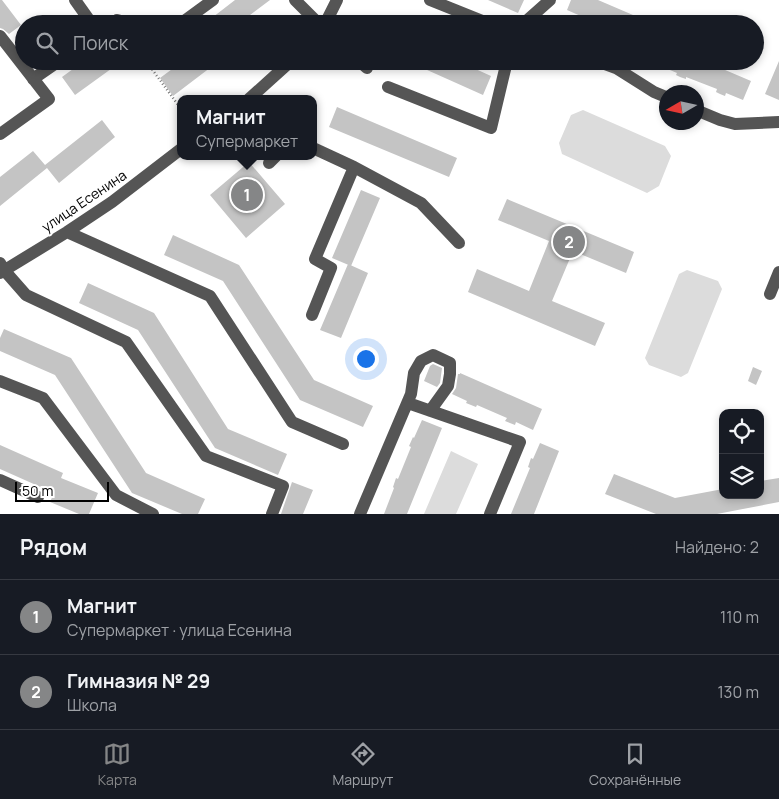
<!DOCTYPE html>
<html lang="ru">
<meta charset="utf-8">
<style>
body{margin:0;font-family:Manrope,sans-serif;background:#20242c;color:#f1f3f6}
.controls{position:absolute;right:15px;bottom:15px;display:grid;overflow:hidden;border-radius:10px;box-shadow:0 2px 8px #0003}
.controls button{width:45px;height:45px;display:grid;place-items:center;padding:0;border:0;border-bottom:1px solid #363941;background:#171b24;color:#f1f3f6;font:25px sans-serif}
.compass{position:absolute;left:659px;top:85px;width:45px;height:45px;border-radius:50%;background:#171b24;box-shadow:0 2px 8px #0003;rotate:261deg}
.scale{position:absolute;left:15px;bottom:12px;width:94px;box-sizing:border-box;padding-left:5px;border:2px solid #000;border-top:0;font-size:14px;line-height:18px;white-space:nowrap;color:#000;-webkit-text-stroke:4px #fff;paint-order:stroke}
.you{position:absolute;left:365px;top:358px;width:18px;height:18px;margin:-12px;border:4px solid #fff;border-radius:50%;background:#1a73e8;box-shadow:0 0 0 8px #1a73e833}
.badge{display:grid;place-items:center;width:32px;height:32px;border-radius:50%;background:#858687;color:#fff;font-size:16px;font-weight:700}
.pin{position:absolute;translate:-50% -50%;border:2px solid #fff;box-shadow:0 1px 5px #0006}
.popup{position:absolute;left:177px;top:95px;width:140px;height:65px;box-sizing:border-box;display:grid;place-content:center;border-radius:10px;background:#171b24;filter:drop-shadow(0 1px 4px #0005);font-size:16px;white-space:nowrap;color:#9ea1a6}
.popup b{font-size:19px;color:#f1f3f6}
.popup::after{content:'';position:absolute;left:50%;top:100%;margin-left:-10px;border:10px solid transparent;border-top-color:#171b24}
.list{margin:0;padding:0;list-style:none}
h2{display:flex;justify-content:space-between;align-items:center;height:65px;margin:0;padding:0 20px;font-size:21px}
h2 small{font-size:16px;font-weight:400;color:#9ea1a6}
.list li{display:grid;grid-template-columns:32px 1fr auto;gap:15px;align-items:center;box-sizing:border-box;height:75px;padding:0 20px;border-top:1px solid #363941}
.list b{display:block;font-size:19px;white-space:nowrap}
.list p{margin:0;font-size:16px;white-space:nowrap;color:#9ea1a6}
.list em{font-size:16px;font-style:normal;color:#9ea1a6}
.icon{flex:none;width:28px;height:28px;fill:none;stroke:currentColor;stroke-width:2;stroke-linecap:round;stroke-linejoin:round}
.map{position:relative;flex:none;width:779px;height:514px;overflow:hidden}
.search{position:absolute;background:#171b24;box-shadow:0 2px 8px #0003;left:15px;right:15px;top:15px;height:55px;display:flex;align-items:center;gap:12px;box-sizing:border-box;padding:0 18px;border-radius:28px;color:#9ea1a6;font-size:19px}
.sheet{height:215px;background:#171b24}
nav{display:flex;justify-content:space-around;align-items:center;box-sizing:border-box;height:70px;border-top:1px solid #363941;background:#171b24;font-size:14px;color:#9ea1a6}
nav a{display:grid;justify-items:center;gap:2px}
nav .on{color:#858687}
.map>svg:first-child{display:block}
</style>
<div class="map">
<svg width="779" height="514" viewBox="0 0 779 514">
<rect width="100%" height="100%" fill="#fff"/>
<path fill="#dcdcdc" d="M583,110L665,146L671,156L659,186L647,193L562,154L559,143L571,115Z
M687,270L718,281L722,289L688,373L681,377L649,365L645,358L679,274Z
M451,451L478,464L456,514H424Z"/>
<path fill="#c4c4c4" d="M0,0H2L21,25L9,34L3,29L0,28Z
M235,0H270L238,24H204Z
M488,0H524L518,13Z
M571,0H598L654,24H593L582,19L583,17L567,10Z
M84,61H122L75,95L62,77Z
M183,61H219L173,96L160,78Z
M407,61H458L491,76L483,95Z
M649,61H704L751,81L743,100L726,93L725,96L720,94L716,92L717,89L686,77V79L680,77L676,75L677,73Z
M779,61V100L765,94Z
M337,107L457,158L449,177L329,127Z
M102,120L115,137L59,183L47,168L0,206V177L33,151L45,165Z
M249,162L285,204L246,238L210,195Z
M361,190L380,198L351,266L332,258Z
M507,199L634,252L626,273L573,251L552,301L605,323L595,346L468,292L477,269L529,291L549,241L498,220Z
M173,235L239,265L314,380L373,406L363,427L300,400L223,281L164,255Z
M348,264L368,273L341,338L320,330Z
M88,283L154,313L228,429L287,454L278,475L215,448L138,330L79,303Z
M4,329L71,358L146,473L205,499L198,514H182L132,493L55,375L0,351V338Z
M433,364L442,368L440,383L437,387L424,381L430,366Z
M753,367L762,371L756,385L748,381Z
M460,373L542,409L533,430L516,422L515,425L505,421L507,418L477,405L476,407L466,403L467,401L452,394L456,388L458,374H460Z
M422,420L442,428L407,514H384L394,488L393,487L396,478L398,479L411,447L409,446L413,437L414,438Z
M540,443L559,451L534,514H511L530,468L528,467L531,458L533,459Z
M0,445L63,473L61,478L98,493L89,514H79L50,502L54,493L0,469Z
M614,474L675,498L723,489V495H760V481L779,478V502L717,514H656L605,494Z
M292,482L313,490L303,514H281Z"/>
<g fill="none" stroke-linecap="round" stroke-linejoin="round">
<path stroke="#777" stroke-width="2.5" stroke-dasharray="1 2.5" stroke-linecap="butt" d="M146,61L181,109"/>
<path stroke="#555" stroke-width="12" d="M75,0L92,24
M295,0L319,24
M430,0L490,24
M112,24L117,20L132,24
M180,24L213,0
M325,24L337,0
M523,24L550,0
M0,36L49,99L0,134
M359,61L367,68
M597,61L616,68L654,92L666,97
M33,79L59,61
M388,87L491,128L507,61
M249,99L291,61
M696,110L720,120L735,124L779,122
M313,148L354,167L421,203L459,243
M269,163L276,156
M67,232L210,296L292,422L343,444
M0,263L4,270L26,295L126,342L206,456L283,486L272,514
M0,273L67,232L112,202L181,149
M770,294L779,272
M312,315L331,268L315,259L354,167
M0,381L43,398L116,495L153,514
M408,403L520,442L490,514
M0,480L38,497
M360,514L411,394L414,373L421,361L433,355L450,363V374L448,386L430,411"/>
</g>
<g text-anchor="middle" stroke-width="4" stroke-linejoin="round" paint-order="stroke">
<g font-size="14" fill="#000" stroke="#fff">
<text transform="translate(84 201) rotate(-34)" y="5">улица Есенина</text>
</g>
</g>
</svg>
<div class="controls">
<button><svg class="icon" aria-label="locate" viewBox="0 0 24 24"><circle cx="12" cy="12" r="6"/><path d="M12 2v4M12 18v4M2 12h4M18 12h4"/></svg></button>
<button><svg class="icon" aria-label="layers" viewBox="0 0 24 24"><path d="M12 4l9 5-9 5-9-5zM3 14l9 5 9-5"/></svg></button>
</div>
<svg class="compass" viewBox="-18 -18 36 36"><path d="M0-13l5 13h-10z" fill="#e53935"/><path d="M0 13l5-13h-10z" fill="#9ea1a6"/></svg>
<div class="scale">50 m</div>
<div class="you"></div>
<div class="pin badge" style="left:247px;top:195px">1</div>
<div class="popup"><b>Магнит</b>Супермаркет</div>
<div class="pin badge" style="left:569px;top:242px">2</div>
<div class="search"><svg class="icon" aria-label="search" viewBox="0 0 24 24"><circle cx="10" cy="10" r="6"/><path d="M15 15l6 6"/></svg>Поиск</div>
</div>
<section class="sheet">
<h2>Рядом<small>Найдено: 2</small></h2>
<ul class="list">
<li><span class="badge">1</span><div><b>Магнит</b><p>Супермаркет · улица Есенина</p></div><em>110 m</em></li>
<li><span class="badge">2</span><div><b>Гимназия № 29</b><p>Школа</p></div><em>130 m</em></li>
</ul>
</section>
<nav>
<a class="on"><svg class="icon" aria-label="map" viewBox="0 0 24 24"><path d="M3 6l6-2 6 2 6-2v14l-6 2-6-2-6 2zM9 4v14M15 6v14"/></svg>Карта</a>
<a><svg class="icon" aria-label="directions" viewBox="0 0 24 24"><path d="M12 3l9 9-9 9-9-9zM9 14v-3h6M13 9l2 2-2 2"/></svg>Маршрут</a>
<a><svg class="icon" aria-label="saved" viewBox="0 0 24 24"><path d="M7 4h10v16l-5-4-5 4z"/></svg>Сохранённые</a>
</nav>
